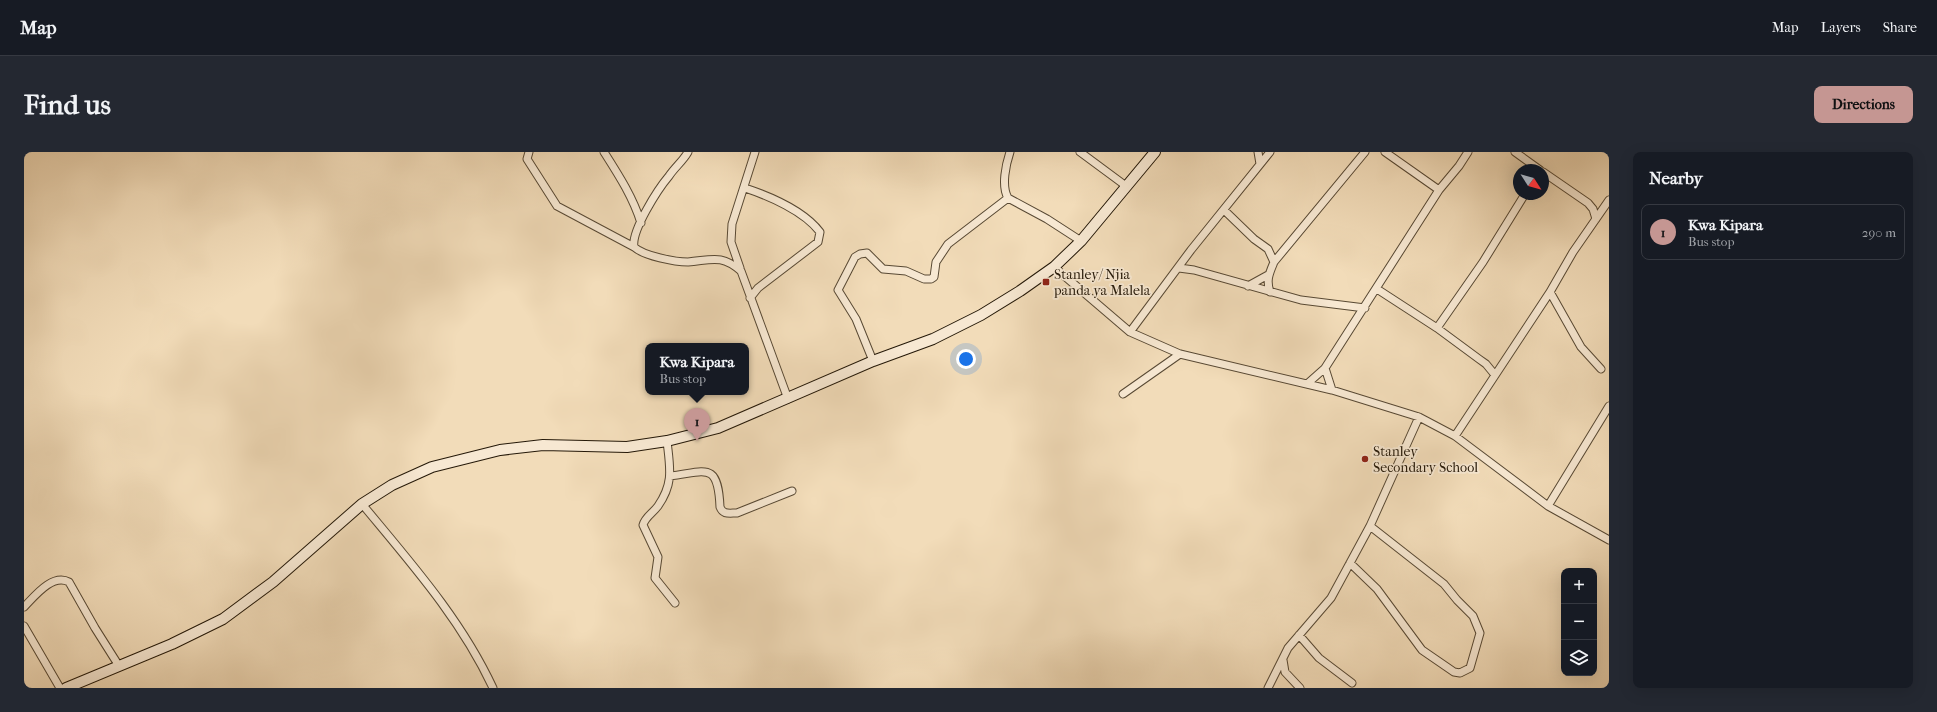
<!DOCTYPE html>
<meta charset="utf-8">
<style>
body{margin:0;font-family:"IM FELL French Canon",serif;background:#242831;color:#f1f3f6}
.controls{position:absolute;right:12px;bottom:12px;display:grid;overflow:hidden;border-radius:8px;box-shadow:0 4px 16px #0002}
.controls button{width:36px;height:36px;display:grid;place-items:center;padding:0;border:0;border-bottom:1px solid #363941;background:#171b24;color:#f1f3f6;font:20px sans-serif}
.compass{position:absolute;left:1489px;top:12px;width:36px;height:36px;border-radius:50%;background:#171b24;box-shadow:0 4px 16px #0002;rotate:126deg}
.you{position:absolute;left:942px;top:207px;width:14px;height:14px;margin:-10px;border:3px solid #fff;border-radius:50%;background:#1a73e8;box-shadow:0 0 0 6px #1a73e833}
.badge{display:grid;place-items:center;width:26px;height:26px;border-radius:50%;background:#c59692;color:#111;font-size:13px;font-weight:700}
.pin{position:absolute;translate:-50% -33px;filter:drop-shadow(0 1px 2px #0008)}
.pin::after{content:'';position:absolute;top:21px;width:14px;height:12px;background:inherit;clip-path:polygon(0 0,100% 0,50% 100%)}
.popup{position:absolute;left:621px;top:191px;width:104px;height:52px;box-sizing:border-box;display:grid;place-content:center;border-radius:8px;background:#171b24;filter:drop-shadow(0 1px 3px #0005);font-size:13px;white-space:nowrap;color:#9ea1a6}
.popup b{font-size:15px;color:#f1f3f6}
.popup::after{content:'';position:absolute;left:50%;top:100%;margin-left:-8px;border:8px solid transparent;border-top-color:#171b24}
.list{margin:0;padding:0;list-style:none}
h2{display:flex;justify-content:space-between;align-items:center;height:52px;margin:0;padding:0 16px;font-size:17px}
h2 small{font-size:13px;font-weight:400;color:#9ea1a6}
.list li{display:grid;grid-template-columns:26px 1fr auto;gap:12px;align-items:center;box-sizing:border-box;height:56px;margin:0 8px 8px;padding:0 8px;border:1px solid #363941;border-radius:8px}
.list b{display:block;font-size:15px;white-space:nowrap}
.list p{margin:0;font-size:13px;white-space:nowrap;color:#9ea1a6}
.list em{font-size:13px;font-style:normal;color:#9ea1a6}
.icon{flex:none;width:22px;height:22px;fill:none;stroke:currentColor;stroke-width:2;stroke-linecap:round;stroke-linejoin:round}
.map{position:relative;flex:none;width:1585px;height:536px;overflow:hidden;border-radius:8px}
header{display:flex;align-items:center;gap:24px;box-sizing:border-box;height:56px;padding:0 20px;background:#171b24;border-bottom:1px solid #363941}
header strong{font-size:19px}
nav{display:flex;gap:22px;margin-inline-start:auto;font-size:14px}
.intro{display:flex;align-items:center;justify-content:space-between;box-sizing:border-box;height:96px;padding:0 24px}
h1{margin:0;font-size:28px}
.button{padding:10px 18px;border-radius:8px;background:#c59692;color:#111;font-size:14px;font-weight:700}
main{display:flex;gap:24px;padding:0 24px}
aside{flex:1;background:#171b24;border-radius:8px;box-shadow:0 4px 16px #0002}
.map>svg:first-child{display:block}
</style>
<header>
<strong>Map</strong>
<nav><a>Map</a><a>Layers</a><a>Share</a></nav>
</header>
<div class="intro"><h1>Find us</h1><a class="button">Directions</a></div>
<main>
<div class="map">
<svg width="1585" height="536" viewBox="0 0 1585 536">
<rect width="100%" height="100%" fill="#f2dcb9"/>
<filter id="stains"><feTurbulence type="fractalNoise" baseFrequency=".005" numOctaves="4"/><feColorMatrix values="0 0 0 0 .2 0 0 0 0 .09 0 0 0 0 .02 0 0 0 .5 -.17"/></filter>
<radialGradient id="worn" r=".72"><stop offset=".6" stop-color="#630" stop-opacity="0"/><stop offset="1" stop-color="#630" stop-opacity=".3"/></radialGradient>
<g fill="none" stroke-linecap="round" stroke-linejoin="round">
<g stroke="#584934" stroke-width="9">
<path id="street" d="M505,0L503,7L533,54L610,95
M580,0C594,22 609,45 617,71
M664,0C659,9 651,15 645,24C634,37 607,79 610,95C620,104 651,110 664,110C688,108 697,102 717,119L764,247
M986,0C982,12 977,34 984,46L1023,67L1057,89
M1056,0L1102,34
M1234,0L1236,12
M1361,0L1415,38
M1491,0L1516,18
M1519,20L1564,51L1569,57L1572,67
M721,36C745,44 780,59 796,80L794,90L734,136L726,146
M1200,58L1230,87L1244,97L1250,110
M1030,115L1106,180L1156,202L1308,238L1395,265L1431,284L1524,354L1585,388
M716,116L707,90L708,72L731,0
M1155,116L1170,118L1277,148L1341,156
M1224,134L1244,123
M1353,137L1413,176L1455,207L1462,212L1471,223
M1246,140C1242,128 1245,122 1250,110L1341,0
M1526,140L1557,195L1577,217
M1413,176L1459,110L1501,42
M1106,180L1167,98L1246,0
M849,209L832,167L814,138L831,105L836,102L843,101L859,117L882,119L900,127H907L910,125L912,110L924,92L984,46
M1301,216L1308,238
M1283,232L1301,216L1415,38L1435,14L1444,0
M1099,242L1156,202
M1431,284L1526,140L1549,100L1585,48
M643,289C646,316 650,331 634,354C629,361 621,365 619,373L634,405L631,426L651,451
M646,324C681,320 694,308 696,355C699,363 705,361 713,361L768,339
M338,352C386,410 437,467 469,536
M1524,354L1585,254
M1326,411L1353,437L1398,498L1430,520L1436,521L1446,516L1456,481L1449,464L1433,448L1420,432L1346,374
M0,455C10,445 28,421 45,430L71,476L95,514
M0,474L36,536
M1275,483L1295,506L1328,531
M1259,508L1261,520L1276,536
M1244,536L1264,496L1307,446L1326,411L1346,374L1395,265"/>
</g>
<g stroke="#241808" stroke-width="12">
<path id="secondary" d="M42,536L148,492L199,467L249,430L338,352L368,333L408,315L476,298L519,293L603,295L643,289L694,276L849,209L909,187L957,163L996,139L1030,115L1057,89L1131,0"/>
</g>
<use href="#street" stroke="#f7e8d2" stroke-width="7"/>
<use href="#secondary" stroke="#f7e8d2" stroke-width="10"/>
</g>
<g fill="#8f2418" stroke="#f7e8d2" stroke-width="1.5">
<rect x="1018" y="126" width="8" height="8" rx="2"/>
<circle cx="1341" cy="307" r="4"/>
</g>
<g text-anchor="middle" stroke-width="3.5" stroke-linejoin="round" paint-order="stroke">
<g font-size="14" fill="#241808" stroke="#f7e8d2" text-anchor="start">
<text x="1030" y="127">Stanley/ Njia<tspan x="1030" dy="16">panda ya Malela</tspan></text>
<text x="1349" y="304">Stanley<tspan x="1349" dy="16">Secondary School</tspan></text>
</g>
</g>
<rect width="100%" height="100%" filter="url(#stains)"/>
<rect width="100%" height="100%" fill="url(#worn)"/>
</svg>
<div class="controls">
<button>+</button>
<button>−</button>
<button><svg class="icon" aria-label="layers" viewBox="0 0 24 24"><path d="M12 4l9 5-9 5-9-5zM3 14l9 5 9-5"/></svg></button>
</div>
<svg class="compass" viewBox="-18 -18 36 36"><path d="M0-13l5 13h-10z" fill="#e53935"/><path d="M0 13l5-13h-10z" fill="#9ea1a6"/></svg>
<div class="you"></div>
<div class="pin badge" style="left:673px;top:289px">1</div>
<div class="popup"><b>Kwa Kipara</b>Bus stop</div>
</div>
<aside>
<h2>Nearby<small></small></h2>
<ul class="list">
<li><span class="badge">1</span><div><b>Kwa Kipara</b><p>Bus stop</p></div><em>290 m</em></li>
</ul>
</aside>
</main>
